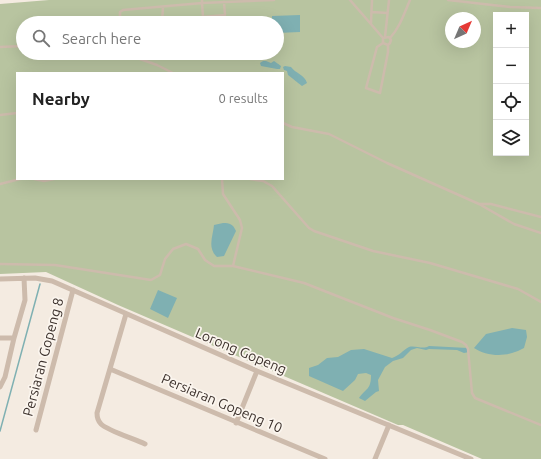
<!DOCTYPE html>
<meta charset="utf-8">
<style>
body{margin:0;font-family:Ubuntu,sans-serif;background:#f6f6f6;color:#222}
.controls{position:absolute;right:12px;top:12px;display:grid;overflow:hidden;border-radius:0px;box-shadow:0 4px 16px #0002}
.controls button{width:36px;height:36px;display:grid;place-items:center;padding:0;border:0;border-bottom:1px solid #e0e0e0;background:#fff;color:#222;font:20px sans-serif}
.compass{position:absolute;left:445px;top:12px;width:36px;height:36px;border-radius:50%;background:#fff;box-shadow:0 4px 16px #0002;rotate:44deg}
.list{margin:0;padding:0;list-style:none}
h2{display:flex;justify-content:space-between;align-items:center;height:52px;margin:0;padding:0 16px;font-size:17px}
h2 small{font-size:13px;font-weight:400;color:#767676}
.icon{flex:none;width:22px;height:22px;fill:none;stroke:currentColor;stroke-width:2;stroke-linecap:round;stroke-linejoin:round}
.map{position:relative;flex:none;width:541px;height:459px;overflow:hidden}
.search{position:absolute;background:#fff;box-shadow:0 4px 16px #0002;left:16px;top:16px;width:268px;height:44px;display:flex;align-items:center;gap:10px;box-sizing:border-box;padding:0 14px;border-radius:22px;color:#767676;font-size:15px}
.panel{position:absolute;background:#fff;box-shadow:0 4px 16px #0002;left:16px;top:72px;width:268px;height:108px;border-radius:0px}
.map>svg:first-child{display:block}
</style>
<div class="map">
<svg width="541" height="459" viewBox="0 0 541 459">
<rect width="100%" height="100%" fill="#f4ebe1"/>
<path fill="#b8c4a0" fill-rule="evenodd" d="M49,0H541V459H482L403,425H398L118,305L46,272L0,274V4ZM496,15H526V153H496ZM451,18H475V42H451ZM23,23H277V53H23ZM17,73H283V179H17Z"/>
<path fill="#7fb0b2" d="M300,15V32L277,33V23H272V16Z
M263,61H266L271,63L274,61L281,66L280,69H277L261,66L260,63Z
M285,66L291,67C295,73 305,75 307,83L302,86C297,82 293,79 288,75L287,71L284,70L283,67Z
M223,223C230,223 233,224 236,231L224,256L217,257C207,248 213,236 214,225Z
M158,290L177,298L168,318L150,309Z
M512,328L526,330L527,337L524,348C520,350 516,352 512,353C500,357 484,355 474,348L486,334Z
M429,346L468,348L469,352L464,353L457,350L429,349L426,350L417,348L411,350L403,358L393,361L385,367L378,380L379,391L376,392L365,401L359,398C366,388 371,390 371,375L366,373L358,374L355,380L343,391L309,376V368L318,365L327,358L338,357L351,350L364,349L392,358C399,356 403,350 409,347C415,345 423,350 429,346Z"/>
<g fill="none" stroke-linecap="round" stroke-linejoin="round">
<path stroke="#7fb0b2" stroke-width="1.5" d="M0,431L40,284"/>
<path stroke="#cdbbac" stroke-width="2.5" d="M202,0V3L274,0
M350,0L383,38V43L388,45L390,43L391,40L389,37L383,38
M448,0L510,7L541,8
M372,12L387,13
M120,23V12L123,10L202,3L203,17L225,15L224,2
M162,23L163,7
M184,23L201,22L203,20V17
M371,23L372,0
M385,37L389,0
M390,38C400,27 404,14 410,0
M383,43L377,47L366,88L380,93L388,52V45
M0,47L23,46
M123,53L157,65L173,73
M0,115L17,113
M283,123L292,127L329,134L387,163L479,204L514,224L541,233
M34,179L44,181L54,179
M250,179L263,181L272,186L309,228L314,231L373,251L430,263L518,289L541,302
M0,184L20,179
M479,204H491L541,217
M0,264L55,265L151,280L160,275L165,259L173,249L186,244L198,249L205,260L214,266H233L242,228L240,220L223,194L222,179
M233,266L304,283L393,318L430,330L462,342L466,345L468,349L472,393L475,398L541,425"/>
<path stroke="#cdbbac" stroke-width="5" d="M0,279L35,278L52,281L257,371L471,459
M126,314L97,413C97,417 98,421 101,424C108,431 135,439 145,444
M0,338H14
M110,369L325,459
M0,387L5,377L14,338L25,300L24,278
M236,423L257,371
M36,430L73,290
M375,459L389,425"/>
</g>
<g text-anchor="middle" stroke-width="3.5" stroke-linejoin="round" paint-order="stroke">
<g font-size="14" fill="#3b302b" stroke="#fbf5ee">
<text transform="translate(241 351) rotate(23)" y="5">Lorong Gopeng</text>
<text transform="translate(43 357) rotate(-75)" y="5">Persiaran Gopeng 8</text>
<text transform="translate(222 403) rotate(23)" y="5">Persiaran Gopeng 10</text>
</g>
</g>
</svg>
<div class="controls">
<button>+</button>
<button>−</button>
<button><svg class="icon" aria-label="locate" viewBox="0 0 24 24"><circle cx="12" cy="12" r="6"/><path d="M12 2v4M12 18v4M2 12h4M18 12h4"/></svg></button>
<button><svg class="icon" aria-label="layers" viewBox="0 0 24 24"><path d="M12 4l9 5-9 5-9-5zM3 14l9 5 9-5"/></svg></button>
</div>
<svg class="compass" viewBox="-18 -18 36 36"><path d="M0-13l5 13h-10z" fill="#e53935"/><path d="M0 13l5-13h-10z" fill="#767676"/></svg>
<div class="search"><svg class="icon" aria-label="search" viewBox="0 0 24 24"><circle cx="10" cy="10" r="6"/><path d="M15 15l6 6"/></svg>Search here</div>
<section class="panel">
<h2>Nearby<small>0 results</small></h2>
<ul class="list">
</ul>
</section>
</div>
